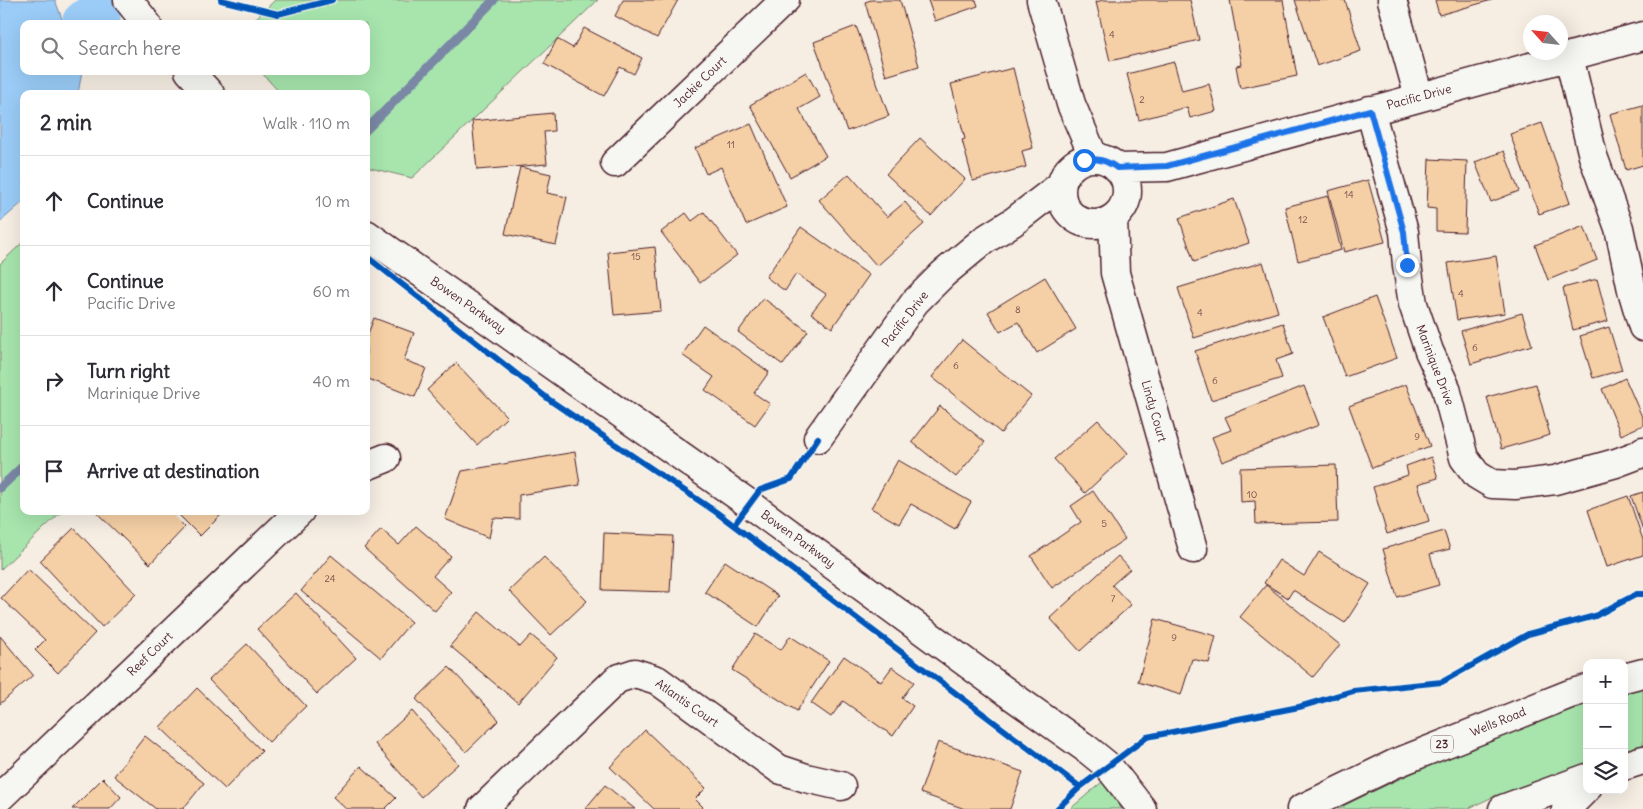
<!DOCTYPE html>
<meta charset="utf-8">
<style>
body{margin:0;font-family:Delius,sans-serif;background:#f7f7f7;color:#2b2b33}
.controls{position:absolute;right:15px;bottom:15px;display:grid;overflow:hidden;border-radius:10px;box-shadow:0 5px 20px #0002}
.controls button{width:45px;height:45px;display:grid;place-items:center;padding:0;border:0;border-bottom:1px solid #e1e1e2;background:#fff;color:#2b2b33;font:25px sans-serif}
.compass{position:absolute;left:1523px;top:15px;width:45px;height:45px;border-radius:50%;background:#fff;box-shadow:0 5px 20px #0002;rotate:297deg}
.stop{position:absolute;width:15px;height:15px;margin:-11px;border:4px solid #1a73e8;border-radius:50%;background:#fff}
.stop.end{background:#1a73e8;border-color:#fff;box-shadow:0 1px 5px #0008}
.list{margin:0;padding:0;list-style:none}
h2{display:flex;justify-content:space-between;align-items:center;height:65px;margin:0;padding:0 20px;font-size:21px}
h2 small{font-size:16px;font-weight:400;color:#7c7c81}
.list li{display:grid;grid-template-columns:32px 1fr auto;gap:15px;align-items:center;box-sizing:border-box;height:90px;padding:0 20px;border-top:1px solid #e1e1e2}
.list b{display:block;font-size:19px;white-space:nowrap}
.list p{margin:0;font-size:16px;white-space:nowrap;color:#7c7c81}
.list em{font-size:16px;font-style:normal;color:#7c7c81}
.icon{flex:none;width:28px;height:28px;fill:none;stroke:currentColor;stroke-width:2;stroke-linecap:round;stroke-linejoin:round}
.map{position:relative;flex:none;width:1643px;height:809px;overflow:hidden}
.search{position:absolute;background:#fff;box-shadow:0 5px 20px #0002;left:20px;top:20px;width:350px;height:55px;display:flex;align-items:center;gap:12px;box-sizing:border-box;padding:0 18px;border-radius:10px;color:#7c7c81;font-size:19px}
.panel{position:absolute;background:#fff;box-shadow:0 5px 20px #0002;left:20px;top:90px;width:350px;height:425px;border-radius:10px}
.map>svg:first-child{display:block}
</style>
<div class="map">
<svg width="1643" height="809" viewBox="0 0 1643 809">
<rect width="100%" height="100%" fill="#f6eee3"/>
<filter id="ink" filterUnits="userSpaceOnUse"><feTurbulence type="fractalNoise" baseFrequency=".02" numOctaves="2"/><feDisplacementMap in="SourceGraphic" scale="10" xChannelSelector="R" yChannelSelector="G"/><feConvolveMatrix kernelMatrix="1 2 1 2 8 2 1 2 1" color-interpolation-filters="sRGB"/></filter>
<g filter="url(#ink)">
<path fill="#a7e5ad" stroke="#78826c" d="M275,0H598L412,178L366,167V94H281L260,71H366V24H250Z
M24,241V511H62L0,570V264Z
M1643,684V745L1624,751V690Z
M1587,703V764L1495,796L1467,809H1337C1418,769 1501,731 1587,703Z
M1102,782L1122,809H1070Z"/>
<path fill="#9accf7" stroke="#7a87a5" d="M0,0H55L64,24H24V71H82L78,94H24V201L0,222Z"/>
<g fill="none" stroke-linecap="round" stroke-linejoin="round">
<path stroke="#7a87a5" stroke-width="9" d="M366,130L494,0
M0,488L24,465"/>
<path stroke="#9accf7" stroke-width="49" d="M86,24L96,17"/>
</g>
<path fill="#f5cfa5" stroke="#4a1f2b" d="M623,0H678L657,38L615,16Z
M871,0H900L919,66L886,76L865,2Z
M928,0H976L978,6L935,21Z
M1103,0H1190L1199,40L1110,61L1096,2Z
M1230,0H1283L1297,76L1240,88L1236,66L1242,65Z
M1295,0H1345L1361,51L1317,66Z
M1435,0H1492L1439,15Z
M856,26L889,116L847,131L814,42Z
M584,28L642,58L634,74L620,67L604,96L544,64L557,39L573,48Z
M1174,62L1182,91L1209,84L1216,111L1190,118L1187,107L1139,120L1127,74Z
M1013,68L1033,148L1022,151L1026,167L973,181L962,140L965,139L951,84Z
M806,72L820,97L799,109L826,156L790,177L750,105Z
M1643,105V165L1626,170L1610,114Z
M553,113L554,131L544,132L547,164L477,170L472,121Z
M1542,123L1570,203L1539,214L1510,134Z
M751,124L787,207L746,225L721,167L706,174L695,148Z
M920,138L965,179L931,216L886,174Z
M1504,151L1519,191L1491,202L1475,162Z
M1429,159L1467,161L1465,232L1436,231V209L1427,208Z
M520,167L551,174L547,193L567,197L556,245L505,234Z
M849,174L887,217L905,202L924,224L877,266L819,200Z
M1368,180L1385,242L1344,252L1328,191Z
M1328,196L1341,250L1298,261L1285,207Z
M1234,199L1249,243L1194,262L1179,218Z
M704,212L737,255L700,283L661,232L686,213L692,221Z
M1584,226L1597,260L1548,280L1535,245Z
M801,227L869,275L832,328L811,313L826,294L796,274L785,291L766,277Z
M655,247L661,311L614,315L608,252Z
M1496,256L1505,313L1457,320L1448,263Z
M1263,262L1278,312L1194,338L1178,288Z
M1045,277L1076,329L1037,353L1018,322L1000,332L988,312Z
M1597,279L1608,321L1573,330L1563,288Z
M1375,297L1397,358L1345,377L1323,317Z
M763,298L808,331L783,365L738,332Z
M1522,313L1532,345L1471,364L1461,331Z
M374,318L414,333L404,360L426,368L415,397L366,378V339Z
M1283,323L1293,354L1276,360L1282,378L1211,400L1195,351Z
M703,325L769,372L754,393L770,404L755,425L705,390L714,377L682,355Z
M1609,327L1622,370L1593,378L1580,336Z
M962,340L1031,396L1001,433L932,377Z
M456,363L507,417L477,445L427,390Z
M1625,378L1643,419V425L1621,435L1602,389Z
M1406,384L1430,446L1372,468L1349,406Z
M1536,384L1550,435L1501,449L1487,397Z
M1304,386L1319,425L1222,462L1212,437L1231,430L1225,417Z
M940,406L985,442L956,477L912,442Z
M1098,420L1128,453L1085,493L1054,459Z
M575,452L580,485L519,495V519L493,518L489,538L445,519L462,471Z
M1431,457L1438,478L1418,484L1429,521L1387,534L1373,487L1408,475L1406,466Z
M898,460L971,502L955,529L911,504L899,524L871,508Z
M1336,465L1338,522L1256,524L1255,501L1241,502L1240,468Z
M1093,491L1125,539L1052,588L1031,556L1081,522L1071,506Z
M1643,492V530L1631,496Z
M1628,496L1643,540V555L1607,567L1588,510Z
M98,511H169L185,527L150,564L97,513Z
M175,511H225L200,536Z
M416,526L451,556L433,576L451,592L435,611L364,548L381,529L399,545Z
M74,528L136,594L102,627L40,561Z
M1444,531L1450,549L1430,554L1439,585L1397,597L1383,549Z
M604,533L673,536L670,592L602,590Z
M1319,552L1370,584L1345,623L1293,590L1288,598L1264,583L1279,560L1304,576Z
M331,555L411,622L381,658L301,591Z
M1118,556L1130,569L1112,585L1131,605L1080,651L1050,618Z
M544,557L587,601L551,635L509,591Z
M725,561L778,596L758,627L705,592Z
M28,569L95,633L58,673L35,650L45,640L1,598Z
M1266,585L1340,645L1313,677L1240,617Z
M296,593L356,658L317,694L257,629Z
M479,612L520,647L531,635L557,657L518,703L450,646Z
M1155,619L1216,636L1209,663L1192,659L1181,695L1138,682Z
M755,634L781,650L790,636L829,661L797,711L732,670Z
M0,636L33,675L0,704Z
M247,644L306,706L269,742L209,680Z
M844,656L881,682L892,667L914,682L902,698L913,706L893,736L843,701L831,717L811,703Z
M449,667L499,720L466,752L416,699Z
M197,688L262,751L225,789L160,727Z
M412,711L458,764L421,797L375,744Z
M645,730L706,788L695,799L703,807L702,809H654L610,767Z
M145,736L204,783L183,809H156L114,776Z
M938,742L1023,772L1010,809H965L920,793Z
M361,766L396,798L385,809H346L333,797Z
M103,778L121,797L110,809H72Z
M605,785L635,809H585Z"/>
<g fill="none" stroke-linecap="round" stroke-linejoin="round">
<g stroke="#4a1f2b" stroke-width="31">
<path id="minor" d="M128,0L147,24
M1041,0L1071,104L1094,158
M1392,0L1419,97
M1569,57L1593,156L1619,228L1632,290L1643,327
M189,71L210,94
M1370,110L1404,232L1407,265L1413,304L1429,351L1446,388L1464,458L1477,475L1492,484L1515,485L1555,480L1616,463L1640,454L1643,451
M1061 191a33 33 0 1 1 66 0a33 33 0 1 1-66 0Z
M615,163L785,0
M1117,168L1167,167L1643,36
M1113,218L1115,273L1193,549
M366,234L748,503L1005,691L1087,749L1108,766L1142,809
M818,438L915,302L943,274L984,240L1013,222L1061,185
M366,466L386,458
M0,797L300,511
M482,809L617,679L635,673L657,680L779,769L806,778L841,786
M1566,809L1587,788"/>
</g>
<g stroke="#4a1f2b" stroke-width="31">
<path id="major" d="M1624,678L1643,673
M1624,766L1643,760
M1301,809L1394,764L1570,694L1587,689
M1503,809L1587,778"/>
</g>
<use href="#minor" stroke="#f6f6f2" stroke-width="28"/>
<use href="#major" stroke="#f6f6f2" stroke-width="28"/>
<g stroke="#f6f6f2" stroke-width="9">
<path id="cycleway" d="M221,0L278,14L332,0
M366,256L551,401L716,512L1080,787
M734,525L760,490L791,479L818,438
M1057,809L1080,787L1147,737L1299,707L1353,691L1442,682L1528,634L1595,616L1637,594H1643"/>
</g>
<use href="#cycleway" stroke="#0057b8" stroke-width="6"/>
</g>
</g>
<g fill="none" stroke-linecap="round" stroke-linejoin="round" filter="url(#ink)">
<path stroke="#1a73e8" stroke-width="6" d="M1084,160C1097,158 1106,160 1117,168L1167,166L1370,110L1404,232L1407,265"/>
</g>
<g text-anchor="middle" stroke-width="4" stroke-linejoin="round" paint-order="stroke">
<g font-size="10" fill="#754b4a">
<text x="1112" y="38">4</text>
<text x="1142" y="103">2</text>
<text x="731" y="148">11</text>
<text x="1349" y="198">14</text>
<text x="1303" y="223">12</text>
<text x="636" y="260">15</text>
<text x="1461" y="297">4</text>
<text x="1018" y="313">8</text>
<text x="1200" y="316">4</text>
<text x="1475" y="351">6</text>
<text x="956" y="369">6</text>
<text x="1215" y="384">6</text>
<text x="1417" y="440">9</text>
<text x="1252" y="498">10</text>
<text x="1104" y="527">5</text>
<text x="330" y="582">24</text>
<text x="1113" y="602">7</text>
<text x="1174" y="641">9</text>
</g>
<rect fill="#f6f6f2" stroke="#7e6067" stroke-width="1" x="1431" y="735.5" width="22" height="17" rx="4"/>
<g font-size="11" font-weight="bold" fill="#4a1f2b">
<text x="1442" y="748">23</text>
</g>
<g font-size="12" fill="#4a1f2b" stroke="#f6f6f2">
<text transform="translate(700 82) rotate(-44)" y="4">Jackie Court</text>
<text transform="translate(1419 97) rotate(-15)" y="4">Pacific Drive</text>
<text transform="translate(468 305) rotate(35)" y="4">Bowen Parkway</text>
<text transform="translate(905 319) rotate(-52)" y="4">Pacific Drive</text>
<text transform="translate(1435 365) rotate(69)" y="4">Marinique Drive</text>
<text transform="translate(1154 411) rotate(74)" y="4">Lindy Court</text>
<text transform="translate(798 539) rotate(36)" y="4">Bowen Parkway</text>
<text transform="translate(150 654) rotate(-44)" y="4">Reef Court</text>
<text transform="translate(687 703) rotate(35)" y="4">Atlantis Court</text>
<text transform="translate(1498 722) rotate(-22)" y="4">Wells Road</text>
</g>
</g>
</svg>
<div class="controls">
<button>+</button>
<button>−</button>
<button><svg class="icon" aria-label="layers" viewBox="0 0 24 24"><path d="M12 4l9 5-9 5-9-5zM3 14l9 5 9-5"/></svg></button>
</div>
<svg class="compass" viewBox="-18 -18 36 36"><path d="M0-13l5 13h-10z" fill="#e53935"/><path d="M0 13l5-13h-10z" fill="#7c7c81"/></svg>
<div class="stop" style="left:1084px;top:160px"></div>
<div class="stop end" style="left:1407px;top:265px"></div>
<div class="search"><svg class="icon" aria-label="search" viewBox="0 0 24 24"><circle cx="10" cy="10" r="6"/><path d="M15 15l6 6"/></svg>Search here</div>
<section class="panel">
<h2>2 min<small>Walk · 110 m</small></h2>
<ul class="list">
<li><svg class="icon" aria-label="ahead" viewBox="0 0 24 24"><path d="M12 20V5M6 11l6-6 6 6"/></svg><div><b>Continue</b></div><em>10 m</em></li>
<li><svg class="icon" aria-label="ahead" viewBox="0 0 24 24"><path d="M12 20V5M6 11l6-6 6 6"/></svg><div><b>Continue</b><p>Pacific Drive</p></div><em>60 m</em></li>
<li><svg class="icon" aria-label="right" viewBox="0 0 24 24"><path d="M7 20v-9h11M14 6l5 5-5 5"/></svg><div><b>Turn right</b><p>Marinique Drive</p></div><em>40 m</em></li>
<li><svg class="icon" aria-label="arrive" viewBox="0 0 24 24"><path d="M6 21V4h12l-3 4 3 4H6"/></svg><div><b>Arrive at destination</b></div></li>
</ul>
</section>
</div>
